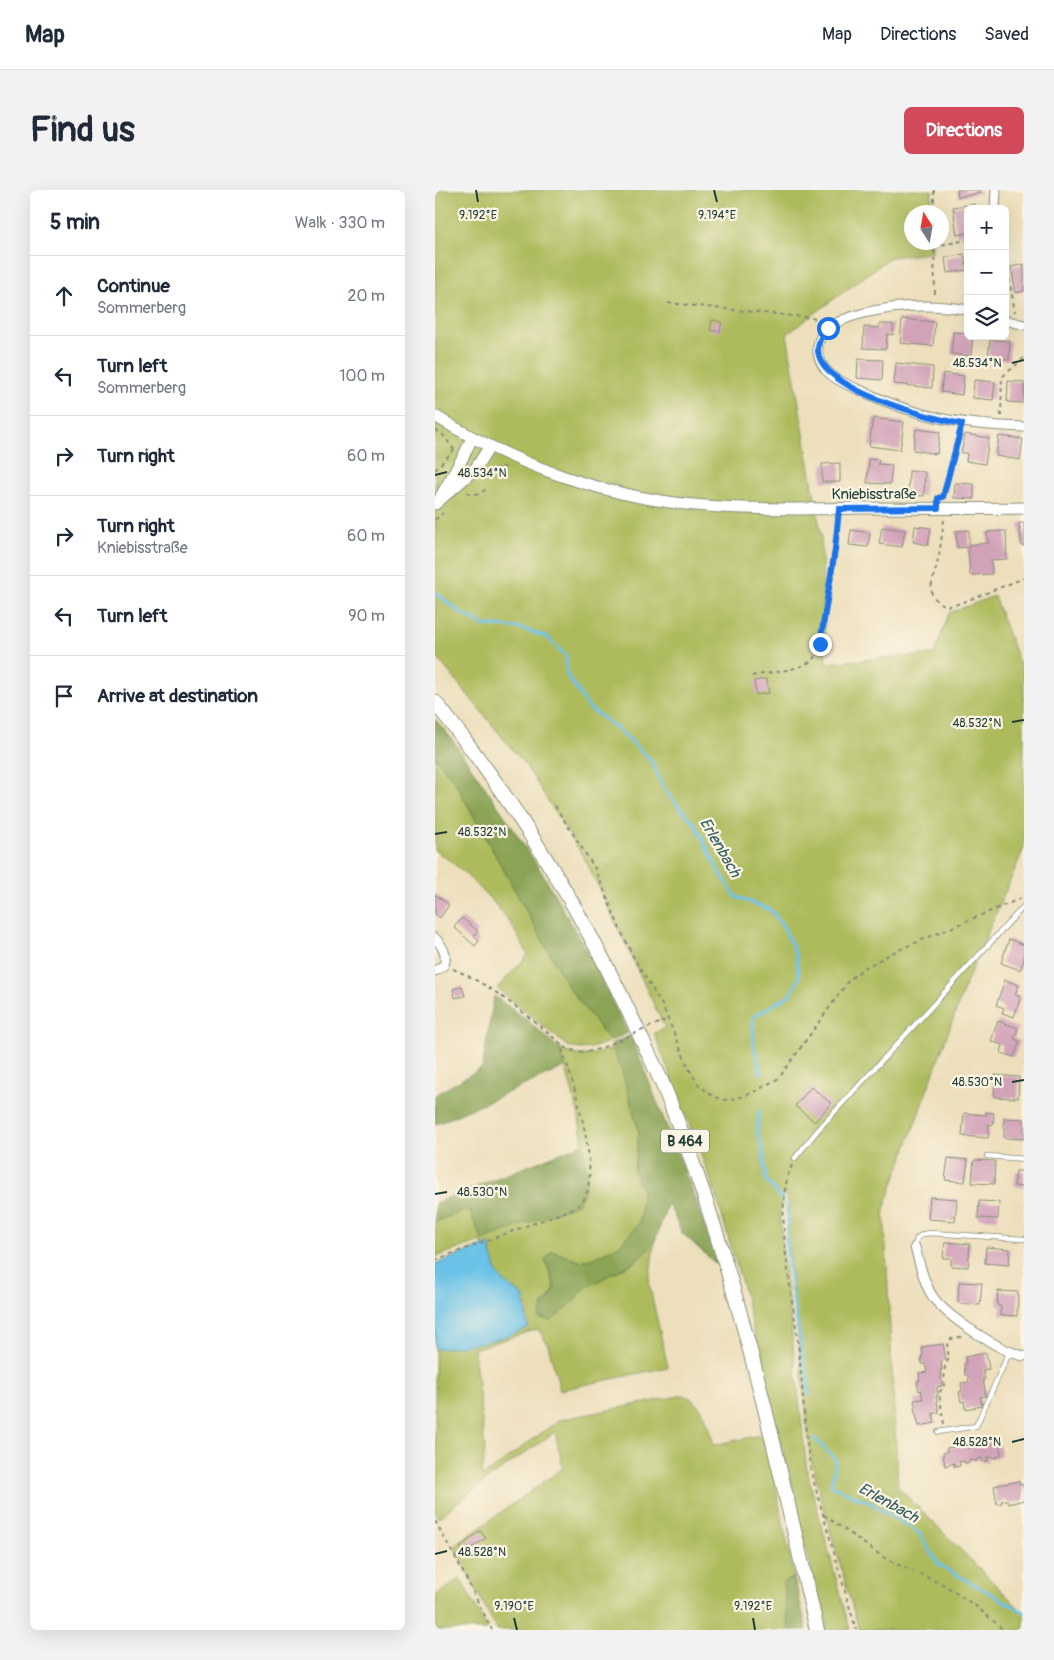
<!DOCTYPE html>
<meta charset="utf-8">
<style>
body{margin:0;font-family:Pangolin,sans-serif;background:#f2f2f3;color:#1f2937}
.controls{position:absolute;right:15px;top:15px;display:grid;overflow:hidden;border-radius:8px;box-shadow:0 5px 20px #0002}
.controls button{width:45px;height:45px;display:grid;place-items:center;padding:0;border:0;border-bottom:1px solid #e0e1e3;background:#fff;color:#1f2937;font:25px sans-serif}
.compass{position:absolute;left:469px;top:15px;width:45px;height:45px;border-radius:50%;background:#fff;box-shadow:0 5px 20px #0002;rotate:349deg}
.stop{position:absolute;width:15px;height:15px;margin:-11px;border:4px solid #1a73e8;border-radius:50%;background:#fff}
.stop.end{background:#1a73e8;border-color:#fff;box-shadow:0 1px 5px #0008}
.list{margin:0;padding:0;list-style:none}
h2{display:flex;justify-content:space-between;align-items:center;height:65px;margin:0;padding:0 20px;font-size:21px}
h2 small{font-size:16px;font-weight:400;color:#747a83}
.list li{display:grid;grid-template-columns:32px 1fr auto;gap:15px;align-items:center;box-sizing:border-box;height:80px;padding:0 20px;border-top:1px solid #e0e1e3}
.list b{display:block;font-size:19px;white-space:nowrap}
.list p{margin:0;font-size:16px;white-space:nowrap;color:#747a83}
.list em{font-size:16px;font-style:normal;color:#747a83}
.icon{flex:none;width:28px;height:28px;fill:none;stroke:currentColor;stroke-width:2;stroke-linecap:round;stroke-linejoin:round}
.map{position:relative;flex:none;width:589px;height:1440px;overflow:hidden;border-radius:8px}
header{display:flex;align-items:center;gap:30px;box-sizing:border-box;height:70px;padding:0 25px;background:#fff;border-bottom:1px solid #e0e1e3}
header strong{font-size:24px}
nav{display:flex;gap:28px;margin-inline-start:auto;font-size:18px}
.intro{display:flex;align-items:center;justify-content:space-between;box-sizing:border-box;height:120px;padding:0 30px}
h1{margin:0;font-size:35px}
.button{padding:12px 22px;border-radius:8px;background:#d1495b;color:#fff;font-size:18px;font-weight:700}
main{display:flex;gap:30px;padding:0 30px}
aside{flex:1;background:#fff;border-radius:8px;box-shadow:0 5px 20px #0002}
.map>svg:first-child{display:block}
</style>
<header>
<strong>Map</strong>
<nav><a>Map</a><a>Directions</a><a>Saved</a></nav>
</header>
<div class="intro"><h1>Find us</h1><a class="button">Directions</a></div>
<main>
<aside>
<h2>5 min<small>Walk · 330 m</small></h2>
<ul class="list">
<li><svg class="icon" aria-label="ahead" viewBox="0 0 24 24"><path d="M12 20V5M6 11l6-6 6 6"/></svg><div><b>Continue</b><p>Sommerberg</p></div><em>20 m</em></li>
<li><svg class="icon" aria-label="left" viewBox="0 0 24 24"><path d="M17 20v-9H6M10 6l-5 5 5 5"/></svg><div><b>Turn left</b><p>Sommerberg</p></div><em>100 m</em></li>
<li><svg class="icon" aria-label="right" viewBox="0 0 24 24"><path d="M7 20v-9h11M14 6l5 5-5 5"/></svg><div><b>Turn right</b></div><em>60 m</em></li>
<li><svg class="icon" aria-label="right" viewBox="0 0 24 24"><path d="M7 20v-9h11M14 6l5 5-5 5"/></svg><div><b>Turn right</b><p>Kniebisstraße</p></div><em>60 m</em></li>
<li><svg class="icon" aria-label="left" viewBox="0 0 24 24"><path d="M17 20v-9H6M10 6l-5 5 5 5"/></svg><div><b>Turn left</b></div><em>90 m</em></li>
<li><svg class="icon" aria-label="arrive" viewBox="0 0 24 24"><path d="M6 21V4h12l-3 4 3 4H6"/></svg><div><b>Arrive at destination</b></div></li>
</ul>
</aside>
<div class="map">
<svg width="589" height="1440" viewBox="0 0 589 1440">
<rect width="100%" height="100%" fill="#fcf5e5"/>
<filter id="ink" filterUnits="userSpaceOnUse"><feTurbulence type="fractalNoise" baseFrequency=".02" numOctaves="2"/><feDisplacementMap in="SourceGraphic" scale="10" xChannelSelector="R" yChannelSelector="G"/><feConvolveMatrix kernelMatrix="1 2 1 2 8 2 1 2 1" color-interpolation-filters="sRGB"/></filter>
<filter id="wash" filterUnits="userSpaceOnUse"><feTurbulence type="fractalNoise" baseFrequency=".0096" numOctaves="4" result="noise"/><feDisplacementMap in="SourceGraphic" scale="20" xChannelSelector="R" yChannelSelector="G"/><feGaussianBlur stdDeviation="1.12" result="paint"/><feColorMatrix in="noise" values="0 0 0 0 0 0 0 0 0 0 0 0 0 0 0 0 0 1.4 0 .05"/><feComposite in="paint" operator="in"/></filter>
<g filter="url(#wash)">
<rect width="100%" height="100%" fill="#eddfbc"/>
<path fill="#aebb5d" stroke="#667c48" d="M0,0H497V22H477V52L497,53V63L456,67L352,144L386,344L391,473L499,464L514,423L559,406L589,486V658L530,796L449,1019L463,1297L589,1423V1440H424L390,1323L376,1269L352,1044L354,1014L348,1001L345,1024L347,1056L372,1281L415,1440H391L308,1097L278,996L219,843L230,838L152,673L91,576L0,465Z
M0,566L21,594L134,798L175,851C160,858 148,862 132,856L62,798L93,765C87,755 82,744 76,734C63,715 21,671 0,661Z
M125,859C145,870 158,864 178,859L187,881L204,942L199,982L207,1000L205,1032L185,1055L156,1069L144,1071L117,1061L110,1070L119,1095L118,1103L107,1116L135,1115L151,1097L200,1072L219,1054L214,1094L233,1177L125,1200L113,1155L103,1139L39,1159L50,1258L47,1287L124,1230L249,1205C270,1213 273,1235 279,1255L330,1244L359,1387L348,1393L354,1440H62L19,1356L128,1278L120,1242L47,1293L3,1328L0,1322V1075L48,1057L46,1051L0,1067V1032L34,1019L47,1050L142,1014L151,991L148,954L143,922Z
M25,1388L53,1440H0V1406Z"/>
<path fill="#8aa354" stroke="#547044" d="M0,529L16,548L65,619L107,683L154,764L193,843L175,851L134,798L21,594L0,566Z
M59,806L93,831L125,859L130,877L0,935V905L47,878Z
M196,846L260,1008L282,1075L247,1043L233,1013L219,1054L200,1072L151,1097L135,1115L116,1131L104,1128C108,1113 110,1116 117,1104C123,1095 113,1079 110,1070L117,1061L144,1071L156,1069L185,1055L205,1032L207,1000L199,982L204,942L187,881L176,854Z
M148,954C150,975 158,1003 138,1016L47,1050L34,1019L0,1032V1013Z
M359,1387L372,1440H354L348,1393Z"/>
<path fill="#6ac2e7" stroke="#44808e" d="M54,1054L62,1083L70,1093L84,1102L89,1108L93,1138C63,1151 32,1156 0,1159V1074Z"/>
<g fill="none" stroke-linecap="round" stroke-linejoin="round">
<path stroke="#6ac2e7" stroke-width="3" d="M0,402L22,420L47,435L85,438L112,447L131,466L132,485L154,518L184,540L216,570L229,600L260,634L283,680L301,707L336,720L349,738L361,765L364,788L355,805L318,827L319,857L326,884
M324,921L322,941L328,961L331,990L348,1011
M351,1015L353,1026L351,1054L355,1092L375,1205
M379,1248L401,1270L396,1296L432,1311L484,1343L504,1375L589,1422"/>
</g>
<g id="blocks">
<path fill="#d2a2b9" d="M522,0H545L546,3L523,7Z
M540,14V19H533V43L522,45L518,17Z
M529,64L532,80L512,83L510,68Z
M589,74V101L581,103L576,77Z
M467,129L500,132L498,156L465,153Z
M277,130L287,132L285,142L275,140Z
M444,134H458V145L452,144L451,159L428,158L429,137L444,138Z
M518,142L533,143V146H538L536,166L516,164Z
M555,150L575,151L574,170L553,168Z
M423,169L448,170L447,190L422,188Z
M461,173L498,177L497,198L459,194Z
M508,183L529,186L527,205L506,202Z
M539,190L560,192L558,210L538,208Z
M573,191L589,192V213L572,212Z
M438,228L469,232L465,260L434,256Z
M481,239L505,242L502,264L478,260Z
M530,244L554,248L550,274L531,271L532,263H526Z
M564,246L588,249L585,270L561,266Z
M434,269L444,270L443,274L457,275L455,294L432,293Z
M405,273V292H387V274Z
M474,281L490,282L489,306L473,305Z
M520,293L539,294V309L519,308Z
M584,333H589V356H587Z
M480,336L496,338L493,355L478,352Z
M447,337L470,340L467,357L444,354Z
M416,340L435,343L433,357L414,355Z
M534,340V355L553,353L552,342L571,341L572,369L556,370L557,384L535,385L533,357L522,358L521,341Z
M331,489L334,503L321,505L319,491Z
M0,704L14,715L5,728L0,724Z
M27,728L43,741L39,746L44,751L40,756L19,737Z
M574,749L589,755V769L585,780L566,773Z
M570,790L584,795L580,804L586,806L579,827L567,823L569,818L561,815Z
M27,796L30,806L20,808L18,799Z
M563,831L583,838L579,849L585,851L579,867L566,863L568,855L556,851Z
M560,885L584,887L583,908L559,907Z
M376,897L396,913L380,932L360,916Z
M551,922L559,923L558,935L554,934L553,948L527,946L529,923L551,925Z
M569,928L589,929V949L569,948Z
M513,968L533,970L530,992L510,990Z
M539,970L560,971L559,994L537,993Z
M581,981H589V997L579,996Z
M495,1007L522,1009L520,1031L493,1029Z
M544,1011L564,1012L563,1029L543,1028Z
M510,1052L535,1054L533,1077L516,1076V1068H508Z
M551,1057L575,1059L574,1075L550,1073Z
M524,1092L547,1093L545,1115L523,1113Z
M563,1101L583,1102L582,1126L565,1125L566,1116L562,1115Z
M508,1154L511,1170L506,1171L507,1180H505L507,1196L502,1197L503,1206H501L504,1223H498L500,1233L484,1236L479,1218H481L479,1210L488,1209L486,1200L484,1201L482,1191H485L484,1183L492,1182L490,1174H487L486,1166H488L487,1157Z
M551,1163L554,1179L548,1180L550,1189H548L551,1206L545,1207L547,1216L530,1219L529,1211L526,1212L524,1202L527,1201L526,1193L534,1192L533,1185H530L529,1174L531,1173L530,1167Z
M559,1250L560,1254L564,1253L566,1265L562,1266V1268L552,1267L553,1271L547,1272V1268L542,1269V1271L534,1270V1273H530L529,1271L524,1272L525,1276L519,1277V1273L510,1276L508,1263L512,1262V1258L531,1255L532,1259L540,1257V1253Z
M584,1291V1294H587L589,1299V1310L573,1314L572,1310L566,1311L567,1313L562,1314L559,1296Z
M45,1341L51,1348L29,1363L25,1357Z"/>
</g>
</g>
<g filter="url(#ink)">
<use href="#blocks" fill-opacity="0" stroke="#868e78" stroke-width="1"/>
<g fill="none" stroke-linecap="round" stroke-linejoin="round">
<g stroke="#868e78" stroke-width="6">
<path id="service" d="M552,966L589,969
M360,968L382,941L589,716
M480,1057L482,1048L488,1044L496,1043L589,1049
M503,1242L541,1236L574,1163"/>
</g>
<g stroke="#868e78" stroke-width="11">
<path id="minor" d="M560,19L561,0
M533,120C518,117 502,116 487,116C462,116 393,123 384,151C381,161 384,172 391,180C400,190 415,196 427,201C483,228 528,235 589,237
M570,130L589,135
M0,748C7,756 13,764 9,775L0,781
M480,1057C484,1072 488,1090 496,1104C508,1125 566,1162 589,1166"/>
</g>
<g stroke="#868e78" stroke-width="13">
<path id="tertiary" d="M0,226C82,276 175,309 271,316C324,320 377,319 430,318C483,318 536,319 589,318
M6,306L28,267L37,248
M0,314L41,278L55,256"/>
</g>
<g stroke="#868e78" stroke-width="16">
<path id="primary" d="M0,512C83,615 152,729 207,850C217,871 228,893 236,915C303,1084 341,1263 382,1440"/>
</g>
<path stroke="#868e78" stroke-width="2" stroke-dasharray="4 4" stroke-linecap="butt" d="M499,0V22
M499,52L500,106
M499,56L533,50
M570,65L580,122
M233,113L377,128L386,130L388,132
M566,226L567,187L589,168
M0,240L8,245L20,261
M0,280L19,260
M52,283C60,277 66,276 75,278
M32,302C39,306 45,304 51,299
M507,308L526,241
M0,330L8,323
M509,330L504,366L496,398L497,405L504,413L514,416L526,413L589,388
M317,486C332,483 365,480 376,471C382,466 384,456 386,449L403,329
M120,616L161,680L184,737L201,772L227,815L254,879L263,894L276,905L288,910L300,909L319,902L344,888L414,790L429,778L461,761L589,707
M18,779C61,797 95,828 131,858C147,865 161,861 176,854
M226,832L233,829
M357,975C337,1016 358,1106 363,1153C368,1196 369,1240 376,1282L421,1440
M0,1070L137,1019C142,1017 146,1014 149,1009C167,978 136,886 125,853
M509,1234L504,1203L509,1196L510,1176L514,1168L512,1155L516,1149L529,1146
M389,1325L451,1369L509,1395L542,1417L569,1440
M0,1331L24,1374L57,1440"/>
<use href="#service" stroke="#fff" stroke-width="4.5"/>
<use href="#minor" stroke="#fff" stroke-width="9"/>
<use href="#tertiary" stroke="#fff" stroke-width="11"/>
<use href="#primary" stroke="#fff" stroke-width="14"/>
<path stroke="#868e78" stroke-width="2" stroke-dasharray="4 4" stroke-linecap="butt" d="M176,854L226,832"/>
</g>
</g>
<g fill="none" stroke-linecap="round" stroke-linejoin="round" filter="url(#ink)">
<path stroke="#1a73e8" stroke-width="6" d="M385,454L400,360L404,319L503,318V308L508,307L527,234C495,228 343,191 393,138"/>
</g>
<path fill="none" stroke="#1f3d34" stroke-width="2" d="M41,0L43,12M279,0L282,12M577,173L589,170M0,285L12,282M577,532L589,530M0,644L12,642M577,892L589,890M0,1004L12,1002M577,1252L589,1249M0,1364L12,1361M79,1428L82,1440M318,1428L320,1440"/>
<g text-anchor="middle" stroke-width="4.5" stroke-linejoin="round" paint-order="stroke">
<rect fill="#fcf5e5" stroke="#617469" stroke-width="1" x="226" y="939.5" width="48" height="23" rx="4"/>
<g font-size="14" font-weight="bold" fill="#1f3d34">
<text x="250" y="956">B 464</text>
</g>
<g font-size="15" fill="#1f3d34" stroke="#fcf5e5">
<text x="439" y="309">Kniebisstraße</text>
</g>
<g font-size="16" font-style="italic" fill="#325e61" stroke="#fcf5e5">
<text transform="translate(286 657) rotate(60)" y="6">Erlenbach</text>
<text transform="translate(454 1312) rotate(29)" y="6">Erlenbach</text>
</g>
</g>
<g font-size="12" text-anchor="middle" fill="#1f3d34" stroke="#fcf5e5" stroke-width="4.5" stroke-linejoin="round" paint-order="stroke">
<text x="43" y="29">9.192°E</text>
<text x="282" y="29">9.194°E</text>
<text x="542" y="177">48.534°N</text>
<text x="47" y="287">48.534°N</text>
<text x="542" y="537">48.532°N</text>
<text x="47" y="646">48.532°N</text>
<text x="542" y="896">48.530°N</text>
<text x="47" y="1006">48.530°N</text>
<text x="542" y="1256">48.528°N</text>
<text x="47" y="1366">48.528°N</text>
<text x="79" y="1420">9.190°E</text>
<text x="318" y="1420">9.192°E</text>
</g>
</svg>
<div class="controls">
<button>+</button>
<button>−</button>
<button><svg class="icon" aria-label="layers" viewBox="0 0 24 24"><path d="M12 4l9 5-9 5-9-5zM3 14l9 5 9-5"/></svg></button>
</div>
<svg class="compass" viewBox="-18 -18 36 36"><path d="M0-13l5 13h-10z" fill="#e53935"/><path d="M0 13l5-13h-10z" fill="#747a83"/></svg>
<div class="stop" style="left:393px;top:138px"></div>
<div class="stop end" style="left:385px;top:454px"></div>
</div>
</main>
